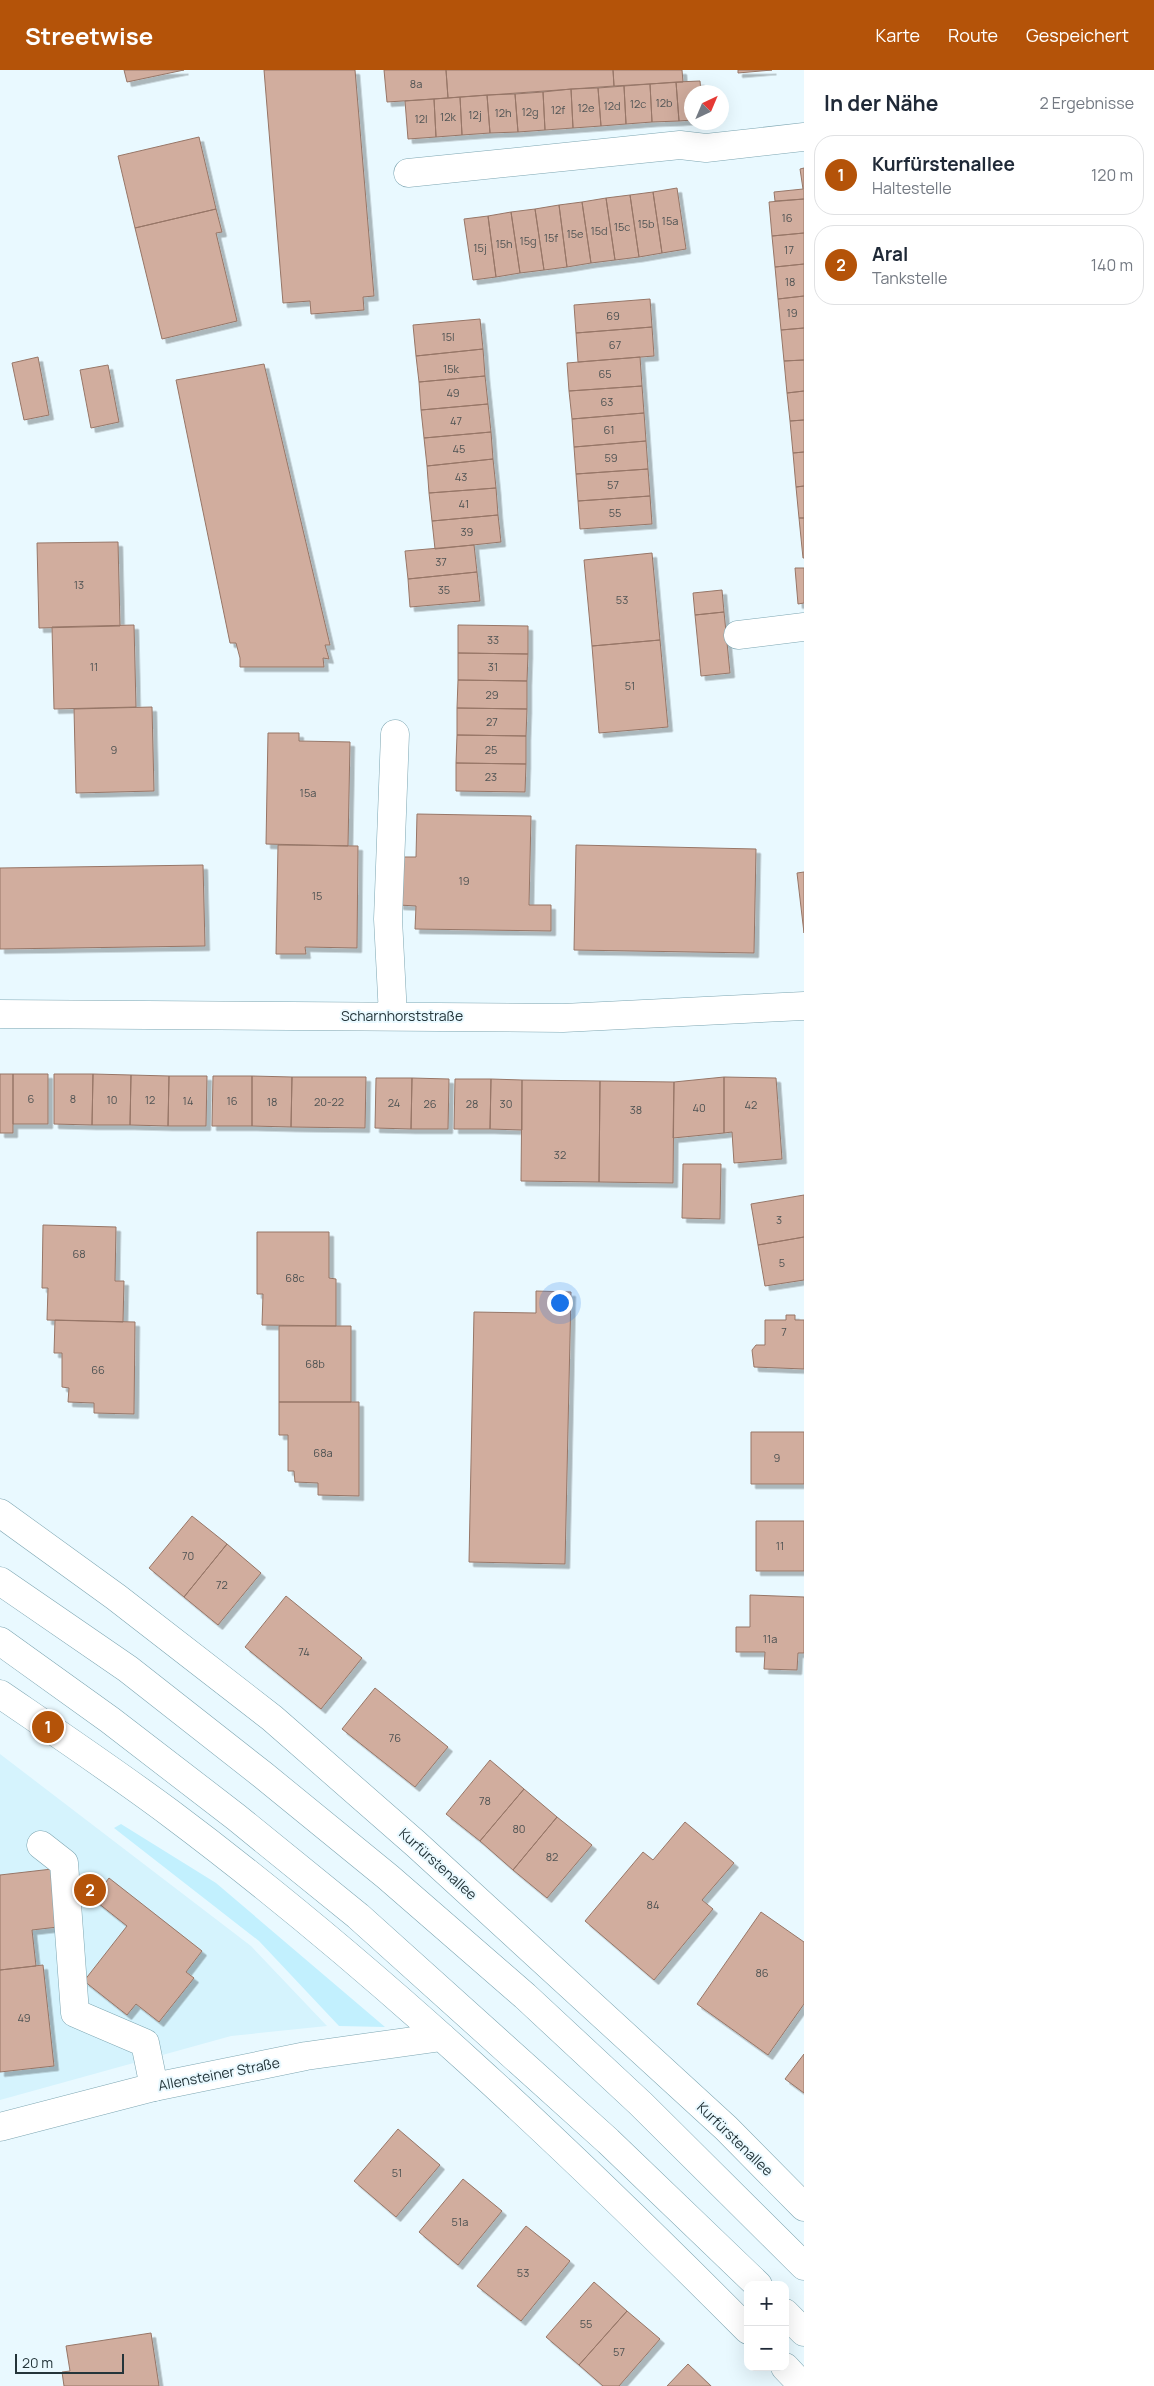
<!DOCTYPE html>
<html lang="de">
<meta charset="utf-8">
<style>
body{margin:0;font-family:Manrope,sans-serif;background:#f6f6f7;color:#1f2937}
.controls{position:absolute;right:15px;bottom:15px;display:grid;overflow:hidden;border-radius:10px;box-shadow:0 5px 20px #0002}
.controls button{width:45px;height:45px;display:grid;place-items:center;padding:0;border:0;border-bottom:1px solid #e0e1e3;background:#fff;color:#1f2937;font:25px sans-serif}
.compass{position:absolute;left:684px;top:15px;width:45px;height:45px;border-radius:50%;background:#fff;box-shadow:0 5px 20px #0002;rotate:44deg}
.scale{position:absolute;left:15px;bottom:12px;width:109px;box-sizing:border-box;padding-left:5px;border:2px solid #24353a;border-top:0;font-size:14px;line-height:18px;white-space:nowrap;color:#24353a;-webkit-text-stroke:4px #e9f9ff;paint-order:stroke}
.you{position:absolute;left:559px;top:1232px;width:18px;height:18px;margin:-12px;border:4px solid #fff;border-radius:50%;background:#1a73e8;box-shadow:0 0 0 8px #1a73e833}
.badge{display:grid;place-items:center;width:32px;height:32px;border-radius:50%;background:#b45309;color:#fff;font-size:16px;font-weight:700}
.pin{position:absolute;translate:-50% -50%;border:2px solid #fff;box-shadow:0 1px 5px #0006}
.list{margin:0;padding:0;list-style:none}
h2{display:flex;justify-content:space-between;align-items:center;height:65px;margin:0;padding:0 20px;font-size:21px}
h2 small{font-size:16px;font-weight:400;color:#747a83}
.list li{display:grid;grid-template-columns:32px 1fr auto;gap:15px;align-items:center;box-sizing:border-box;height:80px;margin:0 10px 10px;padding:0 10px;border:1px solid #e0e1e3;border-radius:20px}
.list b{display:block;font-size:19px;white-space:nowrap}
.list p{margin:0;font-size:16px;white-space:nowrap;color:#747a83}
.list em{font-size:16px;font-style:normal;color:#747a83}
.map{position:relative;flex:none;width:804px;height:2316px;overflow:hidden}
header{display:flex;align-items:center;gap:30px;box-sizing:border-box;height:70px;padding:0 25px;background:#b45309;color:#fff}
header strong{font-size:24px}
nav{display:flex;gap:28px;margin-inline-start:auto;font-size:18px}
main{display:flex}
aside{flex:1;background:#fff}
.map>svg:first-child{display:block}
</style>
<header>
<strong>Streetwise</strong>
<nav><a>Karte</a><a>Route</a><a>Gespeichert</a></nav>
</header>
<main>
<div class="map">
<svg width="804" height="2316" viewBox="0 0 804 2316">
<defs>
<filter id="shadow"><feDropShadow dx="4.5" dy="4.5" stdDeviation="0" flood-color="#0004"/></filter>
</defs>
<rect width="100%" height="100%" fill="#e9f9ff"/>
<path fill="#d5f3fd" d="M0,1684L251,1876L327,1956L231,1966L0,2030Z"/>
<path fill="#c2f0fe" d="M121,1754L216,1813L385,1957L339,1956L259,1871L114,1758Z"/>
<path fill="#d1ad9e" stroke="#977667" filter="url(#shadow)" d="M124,0H184L127,12Z
M264,0H355L374,226L363,227L364,240L311,244L310,231L283,233Z
M384,0H446L448,28L387,32Z
M446,0H613L614,16L448,28Z
M613,0H682L683,12L614,16Z
M738,0H772L738,3Z
M700,11L701,22H692V50L679,51L676,12Z
M676,12L679,51L652,52L650,14Z
M650,14L652,52L626,54L624,16Z
M624,16L626,54L601,56L598,18Z
M598,18L601,56L573,58L571,19Z
M571,19L573,58L545,60L543,22Z
M543,22L545,60L518,62L515,24Z
M515,24L518,62L490,63L487,25Z
M487,25L490,63L462,65L460,27Z
M460,27L462,65L436,67L434,29Z
M434,29L436,67L408,69L405,31Z
M199,67L216,139L135,158L118,86Z
M804,98V129L775,131L774,122L803,119L800,99Z
M677,118L686,179L662,183L653,122Z
M653,122L662,183L639,187L630,125Z
M630,125L639,187L615,190L606,128Z
M606,128L615,190L591,193L582,132Z
M804,129V163L772,166L769,132Z
M582,132L591,193L567,197L559,135Z
M559,135L567,197L544,200L535,139Z
M216,139L222,162L216,163L237,251L162,269L135,158Z
M535,139L544,200L520,203L511,142Z
M511,142L520,203L496,207L488,146Z
M488,146L496,207L473,210L464,149Z
M804,163V194L775,197L772,166Z
M804,194V226L778,229L775,197Z
M804,226V258L781,260L778,229Z
M650,229L652,257L576,263L574,235Z
M480,249L483,279L416,286L413,255Z
M652,257L654,286L578,292L576,263Z
M804,258V290L784,291L781,260Z
M483,279L485,306L419,312L416,286Z
M38,287L49,345L24,350L12,293Z
M640,287L642,316L569,321L567,293Z
M804,290V321L787,323L784,291Z
M264,294L330,575H325L329,589L323,588L324,597H240V588L236,573H230L176,310Z
M108,295L119,352L91,358L80,300Z
M485,306L488,334L421,340L419,312Z
M642,316L644,343L572,349L569,321Z
M804,321V350L790,351L787,323Z
M488,334L491,362L424,368L421,340Z
M644,343L646,371L574,377L572,349Z
M804,350V382L793,383L790,351Z
M491,362L493,389L427,396L424,368Z
M646,371L648,399L576,404L574,377Z
M804,382V416L796,417L793,383Z
M493,389L496,418L429,423L427,396Z
M648,399L650,426L578,431L576,404Z
M804,416V448H799L796,417Z
M496,418L498,445L432,451L429,423Z
M650,426L652,454L580,459L578,431Z
M498,445L501,472L435,479L432,451Z
M799,448H804V488H803Z
M118,472L120,556L39,558L37,473Z
M474,475L477,502L408,509L405,481Z
M652,483L660,570L592,576L584,490Z
M795,498H804V533L798,534Z
M477,502L480,531L410,537L408,509Z
M722,520L724,542L695,545L693,523Z
M724,542L730,603L701,606L695,545Z
M134,555L136,637L54,639L52,557Z
M458,555L528,556V584L458,583Z
M660,570L668,657L599,663L592,576Z
M458,583L528,584L527,611L458,610Z
M458,610L527,611V639L457,638Z
M152,637L154,721L76,723L74,639Z
M457,638L527,639L526,666L457,665Z
M268,663H299V671L350,672L348,776L266,774Z
M457,665L526,666V694L456,693Z
M456,693L526,694L525,722L456,721Z
M417,744L531,746L529,835H551V861L415,859L416,836L399,835V787H416Z
M278,775L358,776L357,878L305,877L306,884H276Z
M576,775L756,779L754,883L574,880Z
M203,795L205,876L0,879V798Z
M804,802V863L797,803Z
M0,1004H13V1063H0Z
M13,1004H48V1054H13Z
M54,1004H93L92,1055L54,1054Z
M93,1004L131,1005L130,1055H92Z
M131,1005L169,1006L168,1056L130,1055Z
M169,1006H207L206,1056H168Z
M213,1006H252V1056H212Z
M252,1006L292,1007L291,1057L252,1056Z
M292,1007H366L365,1058L291,1057Z
M724,1007V1063L673,1068L674,1012Z
M724,1007L776,1008L782,1089L734,1093L732,1062L724,1063Z
M376,1008H412L411,1059L375,1058Z
M412,1008L449,1009L448,1059H411Z
M455,1009H491L490,1059H454Z
M491,1009L522,1010V1060L490,1059Z
M522,1010L600,1011L599,1112L521,1111Z
M600,1011L674,1012L673,1113L599,1112Z
M683,1094H721L720,1149L682,1148Z
M804,1125V1167L758,1175L751,1134Z
M43,1155L116,1157L115,1211H124L123,1252L47,1250L48,1218H42Z
M257,1162H329V1208L336,1209V1256L262,1255L263,1224H257Z
M804,1167V1210L765,1216L758,1175Z
M536,1221L571,1222L565,1494L469,1492L474,1242L536,1243Z
M786,1245H795V1250H804V1299L754,1297L752,1280L756,1275H765V1250H786Z
M55,1250L135,1252L134,1344L94,1343V1333L68,1332L69,1318L62,1317V1283H54Z
M279,1256H351V1332H279Z
M279,1332H359V1426L318,1425V1413L295,1412L294,1401H288V1365H279Z
M751,1362H804V1414H751Z
M192,1446L227,1474L184,1527L149,1498Z
M756,1451H804V1501H756Z
M227,1474L261,1503L218,1555L184,1527Z
M750,1525L804,1527V1583H798L797,1600L764,1599L765,1582H736V1557H750Z
M286,1526L362,1588L321,1639L245,1577Z
M375,1618L448,1677L415,1717L342,1659Z
M490,1690L524,1719L480,1771L446,1744Z
M524,1719L557,1747L513,1800L480,1771Z
M557,1747L592,1775L547,1828L513,1800Z
M685,1752L734,1793L702,1830L713,1839L654,1910L585,1851L643,1782L653,1790Z
M52,1799L58,1857L32,1860L36,1896L0,1900V1805Z
M109,1808L202,1881L186,1902L194,1908L159,1952L136,1934L127,1945L84,1911L127,1856L93,1829Z
M761,1842L804,1872V1934L768,1985L697,1934Z
M43,1895L54,1996L0,2002V1900Z
M804,1984V2023L785,2009Z
M398,2059L440,2095L396,2147L354,2111Z
M463,2109L502,2141L458,2195L419,2162Z
M526,2156L570,2191L521,2251L477,2216Z
M594,2212L627,2241L579,2295L546,2267Z
M627,2241L660,2269L619,2316H603L579,2295Z
M151,2263L159,2316H64L62,2302L70,2301L66,2276Z
M688,2294L711,2316H667Z"/>
<g fill="none" stroke-linecap="round" stroke-linejoin="round">
<g stroke="#7da6b2" stroke-width="29">
<path id="minor" d="M408,103L680,75L706,78L804,67
M738,565L804,557
M0,944L563,948L804,936
M393,946L388,849L395,664
M41,1775L64,1793L75,1943L145,1973L154,2017"/>
</g>
<g stroke="#7da6b2" stroke-width="29">
<path id="major" d="M0,1443L116,1527L272,1648L416,1774L726,2058L804,2137
M0,1511L128,1599L263,1705L388,1807L525,1926L641,2034L804,2196
M0,1571L110,1650L236,1747L358,1846L608,2071L758,2215
M0,1624C57,1663 115,1702 170,1743C377,1898 566,2077 748,2260
M0,2057L154,2017L306,1986L442,1967
M785,2243L804,2262
M785,2297L803,2316"/>
</g>
<use href="#minor" stroke="#fff" stroke-width="28"/>
<use href="#major" stroke="#fff" stroke-width="28"/>
</g>
<g text-anchor="middle" stroke-width="4" stroke-linejoin="round" paint-order="stroke">
<g font-size="11" fill="#4f5353">
<text x="416" y="18">8a</text>
<text x="664" y="37">12b</text>
<text x="638" y="38">12c</text>
<text x="612" y="40">12d</text>
<text x="586" y="42">12e</text>
<text x="558" y="44">12f</text>
<text x="530" y="46">12g</text>
<text x="503" y="47">12h</text>
<text x="475" y="49">12j</text>
<text x="448" y="51">12k</text>
<text x="421" y="53">12l</text>
<text x="787" y="152">16</text>
<text x="670" y="155">15a</text>
<text x="646" y="158">15b</text>
<text x="622" y="161">15c</text>
<text x="599" y="165">15d</text>
<text x="575" y="168">15e</text>
<text x="551" y="172">15f</text>
<text x="528" y="175">15g</text>
<text x="504" y="178">15h</text>
<text x="480" y="182">15j</text>
<text x="789" y="184">17</text>
<text x="790" y="216">18</text>
<text x="792" y="247">19</text>
<text x="613" y="250">69</text>
<text x="448" y="271">15l</text>
<text x="615" y="279">67</text>
<text x="451" y="303">15k</text>
<text x="605" y="308">65</text>
<text x="453" y="327">49</text>
<text x="607" y="336">63</text>
<text x="456" y="355">47</text>
<text x="609" y="364">61</text>
<text x="459" y="383">45</text>
<text x="611" y="392">59</text>
<text x="461" y="411">43</text>
<text x="613" y="419">57</text>
<text x="464" y="438">41</text>
<text x="615" y="447">55</text>
<text x="467" y="466">39</text>
<text x="441" y="496">37</text>
<text x="79" y="519">13</text>
<text x="444" y="524">35</text>
<text x="622" y="534">53</text>
<text x="493" y="574">33</text>
<text x="94" y="601">11</text>
<text x="493" y="601">31</text>
<text x="630" y="620">51</text>
<text x="492" y="629">29</text>
<text x="492" y="656">27</text>
<text x="114" y="684">9</text>
<text x="491" y="684">25</text>
<text x="491" y="711">23</text>
<text x="308" y="727">15a</text>
<text x="464" y="815">19</text>
<text x="317" y="830">15</text>
<text x="31" y="1033">6</text>
<text x="73" y="1033">8</text>
<text x="112" y="1034">10</text>
<text x="150" y="1034">12</text>
<text x="188" y="1035">14</text>
<text x="232" y="1035">16</text>
<text x="272" y="1036">18</text>
<text x="329" y="1036">20-22</text>
<text x="394" y="1037">24</text>
<text x="430" y="1038">26</text>
<text x="472" y="1038">28</text>
<text x="506" y="1038">30</text>
<text x="751" y="1039">42</text>
<text x="699" y="1042">40</text>
<text x="636" y="1044">38</text>
<text x="560" y="1089">32</text>
<text x="779" y="1154">3</text>
<text x="79" y="1188">68</text>
<text x="782" y="1197">5</text>
<text x="295" y="1212">68c</text>
<text x="784" y="1266">7</text>
<text x="315" y="1298">68b</text>
<text x="98" y="1304">66</text>
<text x="323" y="1387">68a</text>
<text x="777" y="1392">9</text>
<text x="780" y="1480">11</text>
<text x="188" y="1490">70</text>
<text x="222" y="1519">72</text>
<text x="770" y="1573">11a</text>
<text x="304" y="1586">74</text>
<text x="395" y="1672">76</text>
<text x="485" y="1735">78</text>
<text x="519" y="1763">80</text>
<text x="552" y="1791">82</text>
<text x="653" y="1839">84</text>
<text x="762" y="1907">86</text>
<text x="24" y="1952">49</text>
<text x="397" y="2107">51</text>
<text x="460" y="2156">51a</text>
<text x="523" y="2207">53</text>
<text x="586" y="2258">55</text>
<text x="619" y="2286">57</text>
</g>
<g font-size="14" fill="#24353a" stroke="#e9f9ff">
<text x="402" y="951">Scharnhorststraße</text>
<text transform="translate(438 1794) rotate(42)" y="5">Kurfürstenallee</text>
<text transform="translate(219 2004) rotate(-11)" y="5">Allensteiner Straße</text>
<text transform="translate(735 2069) rotate(44)" y="5">Kurfürstenallee</text>
</g>
</g>
</svg>
<div class="controls">
<button>+</button>
<button>−</button>
</div>
<svg class="compass" viewBox="-18 -18 36 36"><path d="M0-13l5 13h-10z" fill="#e53935"/><path d="M0 13l5-13h-10z" fill="#747a83"/></svg>
<div class="scale">20 m</div>
<div class="you"></div>
<div class="pin badge" style="left:48px;top:1657px">1</div>
<div class="pin badge" style="left:90px;top:1820px">2</div>
</div>
<aside>
<h2>In der Nähe<small>2 Ergebnisse</small></h2>
<ul class="list">
<li><span class="badge">1</span><div><b>Kurfürstenallee</b><p>Haltestelle</p></div><em>120 m</em></li>
<li><span class="badge">2</span><div><b>Aral</b><p>Tankstelle</p></div><em>140 m</em></li>
</ul>
</aside>
</main>
